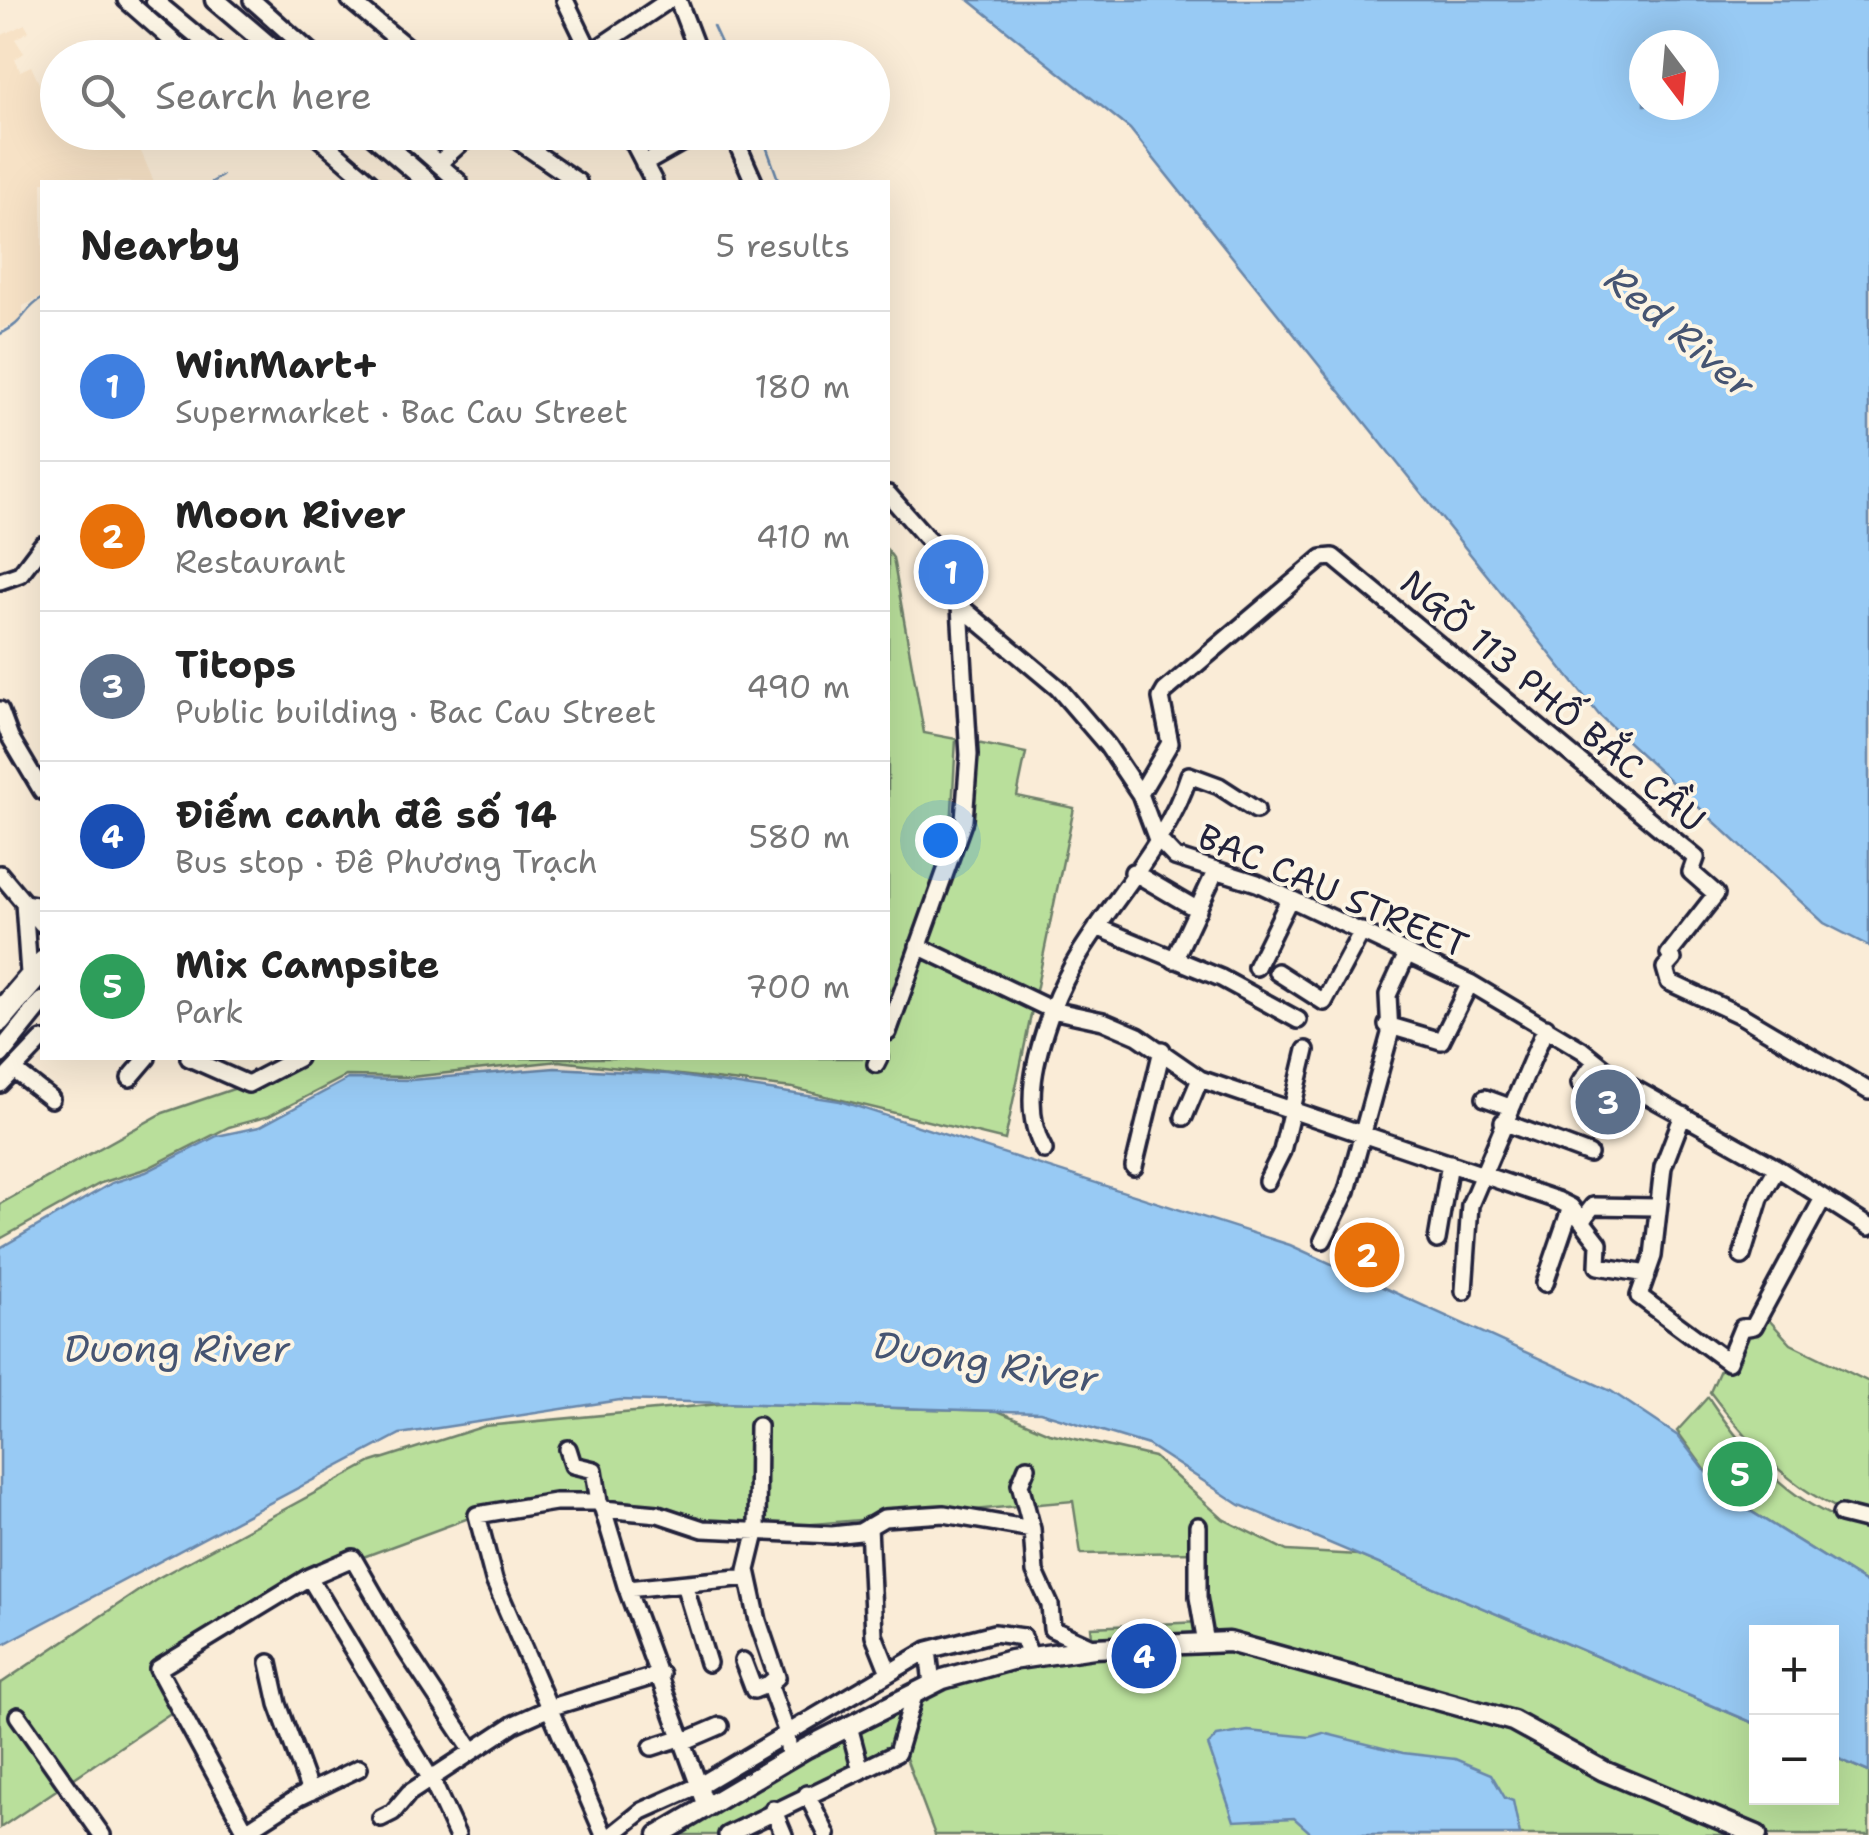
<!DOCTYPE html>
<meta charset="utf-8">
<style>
body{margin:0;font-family:"Shantell Sans",sans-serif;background:#f2f2f2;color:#222}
.controls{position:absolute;right:30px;bottom:30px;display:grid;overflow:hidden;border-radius:0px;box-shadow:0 10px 40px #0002}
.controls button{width:90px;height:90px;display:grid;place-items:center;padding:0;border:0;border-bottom:2px solid #e0e0e0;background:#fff;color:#222;font:50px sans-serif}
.compass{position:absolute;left:1629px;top:30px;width:90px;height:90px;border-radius:50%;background:#fff;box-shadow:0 10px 40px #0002;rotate:164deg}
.you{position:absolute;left:940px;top:840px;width:35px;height:35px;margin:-25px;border:8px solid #fff;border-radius:50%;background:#1a73e8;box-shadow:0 0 0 15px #1a73e833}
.badge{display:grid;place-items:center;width:65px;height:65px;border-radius:50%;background:#d93025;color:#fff;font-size:32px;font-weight:700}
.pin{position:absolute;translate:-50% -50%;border:5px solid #fff;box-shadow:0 2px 10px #0006}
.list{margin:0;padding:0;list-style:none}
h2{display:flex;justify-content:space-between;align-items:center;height:130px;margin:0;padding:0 40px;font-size:42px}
h2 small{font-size:32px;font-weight:400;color:#767676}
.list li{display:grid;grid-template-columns:65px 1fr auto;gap:30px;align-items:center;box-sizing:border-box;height:150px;padding:0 40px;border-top:2px solid #e0e0e0}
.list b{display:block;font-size:38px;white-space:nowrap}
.list p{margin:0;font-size:32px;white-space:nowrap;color:#767676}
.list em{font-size:32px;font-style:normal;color:#767676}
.icon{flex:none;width:55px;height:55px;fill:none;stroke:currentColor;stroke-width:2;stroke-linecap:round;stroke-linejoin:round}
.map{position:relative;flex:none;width:1869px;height:1835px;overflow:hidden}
.search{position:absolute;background:#fff;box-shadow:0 10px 40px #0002;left:40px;top:40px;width:850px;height:110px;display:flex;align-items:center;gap:25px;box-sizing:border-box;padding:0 35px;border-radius:55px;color:#767676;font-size:38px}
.panel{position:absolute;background:#fff;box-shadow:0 10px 40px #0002;left:40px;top:180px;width:850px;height:880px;border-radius:0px}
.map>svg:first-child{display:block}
</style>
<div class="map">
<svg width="1869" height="1835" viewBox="0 0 1869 1835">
<rect width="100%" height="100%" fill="#faecd7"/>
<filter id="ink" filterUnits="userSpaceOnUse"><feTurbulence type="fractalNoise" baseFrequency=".01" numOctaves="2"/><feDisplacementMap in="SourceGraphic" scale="20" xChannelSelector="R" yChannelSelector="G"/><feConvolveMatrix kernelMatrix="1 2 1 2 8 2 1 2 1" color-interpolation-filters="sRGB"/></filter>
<g filter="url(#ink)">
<path fill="#f7e2c6" d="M25,24L29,31L15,39L24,53L15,59L20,71L31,66L42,90L57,83L58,132L133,133L154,182H42V297L23,306V319L0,330V36Z"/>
<path fill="#b9df9b" stroke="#6e806b" stroke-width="2.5" d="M888,551L893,558L924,733L956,739L950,846H959L972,742L1026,753L1017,796L1074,808L1005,1140L793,1088L559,1061L411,1077L346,1076L269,1116L229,1127L148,1168L101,1183L0,1239V1204L163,1113L248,1084L300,1058H888Z
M1769,1320L1791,1344L1869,1382V1519C1800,1502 1751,1446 1710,1392L1741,1323Z
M1708,1397C1747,1455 1797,1513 1869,1528V1585L1722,1493L1677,1431Z
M730,1403L998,1411L1049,1433L1154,1457L1223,1519L1287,1551L1358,1555L1756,1724V1798H1832V1756L1869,1772V1835H935L903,1750L734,1835H659L915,1692L1093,1647L1091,1627L1201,1622L1194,1552L1081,1554L1073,1501L757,1529L599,1502L477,1515L309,1577L158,1668L181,1706L0,1828V1684L156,1579L372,1462L485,1426Z"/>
<path fill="#98caf4" stroke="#6987aa" stroke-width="2.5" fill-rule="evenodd" d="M969,0H1869V946L1824,923L1599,715L1130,129ZM1704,45V105H1644V45Z
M555,1068L668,1074L840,1101L1290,1245L1611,1391L1678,1436L1723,1494L1869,1585V1772L1832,1756V1632H1756V1724L1240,1505L1148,1445L1040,1412L620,1400L400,1434L0,1646V1248L112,1183L146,1172L217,1136L259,1127L348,1079L411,1080Z
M1248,1731L1310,1737L1323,1733L1403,1753L1455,1759L1491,1774L1505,1798L1513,1801L1520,1835H1313L1294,1818L1234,1821L1208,1745L1217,1736Z"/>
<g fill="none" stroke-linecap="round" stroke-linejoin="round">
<path stroke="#6987aa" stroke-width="2.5" d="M713,26L728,58
M761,132L779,182
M212,182L222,176
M0,334C26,322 23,309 42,299"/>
<g stroke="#22223b" stroke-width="22">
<path id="minor" d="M126,0L192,58
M154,0L224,58
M252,0L317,58
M350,0L420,58
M565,0L593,58
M678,0L700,58
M583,58L669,0
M312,132L370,182
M402,132L459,182
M505,132L578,182
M628,132L654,182
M732,132L754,182
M438,164L473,132
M644,164L681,143L714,132
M888,494L932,544L960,606L1058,688L1107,745L1140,794L1156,837L1175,857L1257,883L1470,983L1582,1050L1621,1081L1777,1168L1869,1227
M0,581L20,574L42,545
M0,710L10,737L42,791
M1140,794L1170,743L1161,698L1165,691L1322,558L1333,557L1696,858L1691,872L1716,894L1669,954L1673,959L1665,968L1669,982L1742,1016L1869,1091
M1256,810L1219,786L1189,775C1162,861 1083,924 1052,1010L1103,1021L1138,1036L1200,1079L1557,1200L1571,1207L1599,1243L1598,1266L1647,1274
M1133,872L1198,910
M0,874L42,924
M1097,927L1221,978L1298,1020
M918,946L1052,1010C1037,1051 1020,1108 1044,1150
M1174,960L1216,870
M1256,967L1290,898
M1277,972L1324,1002L1362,931
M29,974L24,903L42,906
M0,1008L42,959
M1387,1025L1441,1041L1470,983
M888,1032L964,820L969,755L960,606
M189,1058L248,1084L298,1058
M876,1064L879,1058
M14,1070L51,1099
M130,1078L147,1058
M1580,1083L1595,1062
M0,1084L42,1040
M1485,1098L1510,1107
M1683,1115L1663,1167L1653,1256L1639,1296L1728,1362L1742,1328L1754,1326L1822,1200
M1184,1117L1200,1079
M1503,1122L1589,1154
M1134,1167L1162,1050
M1267,1181L1282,1151L1306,1050
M1583,1219L1593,1206L1655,1207
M1323,1240L1347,1191L1390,1034L1388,995L1407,954
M1437,1240L1450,1163
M1742,1256L1760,1198L1777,1168
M1545,1283L1571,1207
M1464,1291L1470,1205L1546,1027
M758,1426L757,1529L747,1570L758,1621L777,1677L769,1684L787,1733L789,1758
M568,1449L573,1465L594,1470L599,1502
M1027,1467L1020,1484L1032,1529L1035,1572L1050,1605L1052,1629L1094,1648
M603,1509L627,1589L706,1805
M1841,1514L1869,1521
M869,1526L874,1635L888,1670
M1198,1526V1597L1206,1643
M309,1577L432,1781L457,1835
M684,1584L708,1663
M627,1589L748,1577
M928,1650L932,1684
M743,1661L754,1690L769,1684
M269,1663L278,1704L310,1792
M18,1716L102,1835
M849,1726L861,1771
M685,1741L720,1726
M652,1747L683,1737
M807,1794L827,1835
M773,1809L784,1835
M381,1818L393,1812L409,1793L514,1724L552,1707L661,1674
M246,1831L299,1797L359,1768
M248,1835L158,1669L309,1577L353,1558L407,1652L472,1750
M604,1835L494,1580L477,1515L555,1502H599L603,1509L658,1514L703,1529L832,1535L860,1532L884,1518L944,1514L1032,1529
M612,1835L642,1811L700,1785L928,1650L994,1633L1023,1637L1027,1648
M727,1835L897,1753L915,1692"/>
</g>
<g stroke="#22223b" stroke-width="25">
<path id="major" d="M215,0L283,58
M370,132L428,182
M0,1022L42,973
M0,1054L42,1002
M659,1835L806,1748L943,1679L1011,1660L1094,1648L1229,1642L1513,1721L1604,1771L1757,1835"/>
</g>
<use href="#minor" stroke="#fcf5e5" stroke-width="15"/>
<use href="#major" stroke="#fcf5e5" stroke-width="18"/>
</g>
</g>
<g text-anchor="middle" stroke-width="8" stroke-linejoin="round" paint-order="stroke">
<g font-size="35" fill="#22223b" stroke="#fcf5e5">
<text transform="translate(1553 701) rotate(40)" y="12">NGÕ 113 PHỐ BẮC CẦU</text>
<text transform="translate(1333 891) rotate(23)" y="12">BAC CAU STREET</text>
</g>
<g font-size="38" font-style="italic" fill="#455472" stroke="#fcf5e5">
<text transform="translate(1680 332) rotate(40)" y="13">Red River</text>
<text x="177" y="1362">Duong River</text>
<text transform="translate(986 1362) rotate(9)" y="13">Duong River</text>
</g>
</g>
</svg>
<div class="controls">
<button>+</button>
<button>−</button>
</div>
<svg class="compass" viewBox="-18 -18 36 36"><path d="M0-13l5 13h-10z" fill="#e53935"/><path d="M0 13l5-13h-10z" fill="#767676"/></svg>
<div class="you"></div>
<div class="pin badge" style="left:951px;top:572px;background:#3f7fe0">1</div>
<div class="pin badge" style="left:1367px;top:1255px;background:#e8710a">2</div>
<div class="pin badge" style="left:1608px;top:1102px;background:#5c6f8a">3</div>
<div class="pin badge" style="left:1144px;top:1656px;background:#1a4fb4">4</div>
<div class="pin badge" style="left:1740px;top:1474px;background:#2e9e5b">5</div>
<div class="search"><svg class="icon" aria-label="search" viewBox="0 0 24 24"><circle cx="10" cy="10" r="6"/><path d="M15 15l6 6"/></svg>Search here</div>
<section class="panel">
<h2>Nearby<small>5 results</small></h2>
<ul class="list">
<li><span class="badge" style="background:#3f7fe0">1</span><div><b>WinMart+</b><p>Supermarket · Bac Cau Street</p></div><em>180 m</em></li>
<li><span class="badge" style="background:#e8710a">2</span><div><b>Moon River</b><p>Restaurant</p></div><em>410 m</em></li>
<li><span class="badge" style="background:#5c6f8a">3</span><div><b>Titops</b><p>Public building · Bac Cau Street</p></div><em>490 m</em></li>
<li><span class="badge" style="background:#1a4fb4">4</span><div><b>Điếm canh đê số 14</b><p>Bus stop · Đê Phương Trạch</p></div><em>580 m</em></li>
<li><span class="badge" style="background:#2e9e5b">5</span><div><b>Mix Campsite</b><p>Park</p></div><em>700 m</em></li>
</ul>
</section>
</div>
